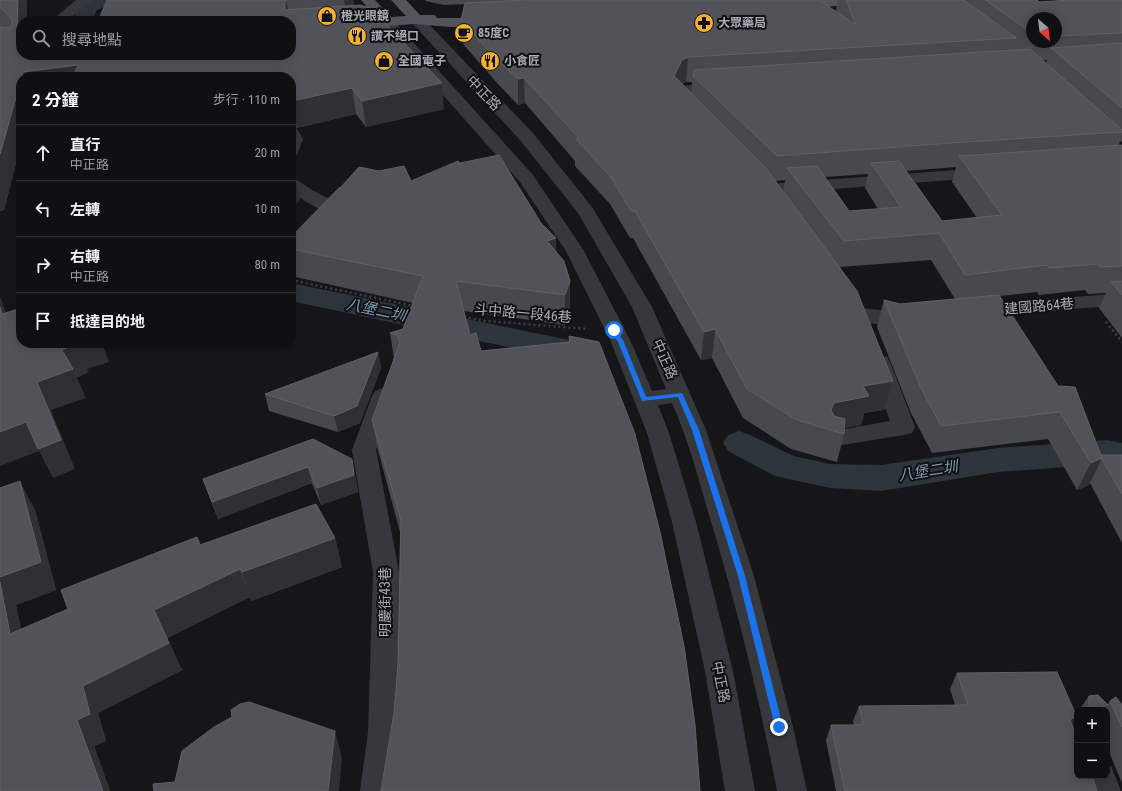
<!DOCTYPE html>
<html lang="zh-TW">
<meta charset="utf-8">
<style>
body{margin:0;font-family:"Roboto Condensed","Noto Sans TC",sans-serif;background:#19191b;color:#f1f3f6}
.controls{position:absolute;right:12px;bottom:12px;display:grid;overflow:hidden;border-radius:8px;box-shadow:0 2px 10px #0003}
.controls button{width:36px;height:36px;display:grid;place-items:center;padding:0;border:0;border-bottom:1px solid #303032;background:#101012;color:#f1f3f6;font:20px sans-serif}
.compass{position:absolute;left:1026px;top:12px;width:36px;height:36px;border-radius:50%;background:#101012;box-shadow:0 2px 10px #0003;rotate:152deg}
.stop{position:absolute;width:12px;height:12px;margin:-9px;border:3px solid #1a73e8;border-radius:50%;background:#fff}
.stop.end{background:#1a73e8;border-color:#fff;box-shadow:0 1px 4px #0008}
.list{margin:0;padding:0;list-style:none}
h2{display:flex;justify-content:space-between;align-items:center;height:52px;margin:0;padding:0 16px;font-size:17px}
h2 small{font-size:13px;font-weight:400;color:#9c9d9f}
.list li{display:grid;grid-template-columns:26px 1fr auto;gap:12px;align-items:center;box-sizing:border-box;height:56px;padding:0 16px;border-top:1px solid #303032}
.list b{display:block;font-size:15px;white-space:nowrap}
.list p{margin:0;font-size:13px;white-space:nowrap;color:#9c9d9f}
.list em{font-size:13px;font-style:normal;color:#9c9d9f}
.icon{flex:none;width:22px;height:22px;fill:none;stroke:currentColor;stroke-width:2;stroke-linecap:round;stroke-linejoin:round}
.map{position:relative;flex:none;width:1122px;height:791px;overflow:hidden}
.search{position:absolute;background:#101012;box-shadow:0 2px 10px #0003;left:16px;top:16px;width:280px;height:44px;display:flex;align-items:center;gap:10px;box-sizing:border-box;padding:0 14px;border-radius:16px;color:#9c9d9f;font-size:15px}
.panel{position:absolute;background:#101012;box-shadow:0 2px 10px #0003;left:16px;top:72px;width:280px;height:276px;border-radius:16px}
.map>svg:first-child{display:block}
</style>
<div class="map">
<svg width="1122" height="791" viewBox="0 0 1122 791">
<rect width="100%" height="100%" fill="#161618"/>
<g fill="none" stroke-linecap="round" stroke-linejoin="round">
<path fill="#2c353c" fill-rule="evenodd" d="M87,0H111L108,4L96,11L93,21H73C76,11 78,5 87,0Z
M291,283L579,342L590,345L594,352L590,359L579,362L291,301Z
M739,431L750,435L794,456L830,464L881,465L998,448L1107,440L1122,443V467L1107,464L998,472L881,491L830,488L775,476L728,451L723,443L728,435Z"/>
<path stroke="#3d3f44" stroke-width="2.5" stroke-dasharray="2 3" stroke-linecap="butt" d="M291,280L414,306
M464,317L485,321L588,329
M1106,322L1122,342"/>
<path fill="#37383d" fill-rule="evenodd" d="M76,0H92L67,21H51Z
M417,16L422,17L532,132L592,207L652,307L706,430L754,576L793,727L807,791H777C759,698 737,606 709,515C698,477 688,439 672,403L658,405L669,433L696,522L733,671L755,791H725L705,671L672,522L647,433L611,342L566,251L520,182L383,27L362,28L357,27L355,24L357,21L387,18L392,19L533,175L584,251L631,342L652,391L666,389L632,307L578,213L520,140L412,23L410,20L412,17Z
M722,82L727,84L730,87L727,90L692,93L689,101L700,113L698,116C686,119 679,111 673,102L681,86Z
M291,127L297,129L303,139L297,155L291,156Z
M984,168L990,169L993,173L990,177L768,194L762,193L759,189L762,185L768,184Z
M291,179L297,180L312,190L345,207L348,211L345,215C330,219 304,200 291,192Z
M1122,293V305L978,317L971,316L968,311L971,306L978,305Z
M861,308L890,311L910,310L917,312L920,317L917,322C897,327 873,325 854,320L851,315L854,310Z
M879,355L887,357L890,362L915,427L912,433L904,435L836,446L828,444L825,438L828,432L890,421L868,362L871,357Z
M383,388L391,391L394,396L376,450L399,572L398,732L390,791H360L368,732L373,572L352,450L372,396L375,391Z
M1107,765L1111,766L1121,791H1091L1085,776H1107Z"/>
<path fill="#53555c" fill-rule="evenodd" d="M361,0H375L391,17L406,16L391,0H406L420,15H435L437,18H491L496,19L498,22L496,25L491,26L450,27L415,24L387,26L382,25Z
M805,0H871L869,3L864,4L793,9L788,8L786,5L788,2Z"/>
</g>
<path fill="#47494d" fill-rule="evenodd" d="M0,0H27V21L21,55H291V21L107,0H353L354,6L444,109L366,127L356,114L297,128L291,126V77H21V144L4,210L0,211Z
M425,0H819L837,13L836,10L838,0H1037L1039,2L1122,0V142L1120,141L1119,145H1122V338L1099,308L1106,293L1088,294L1085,290L1039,295L1037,292L1000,296L1101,455H1122V543L1090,483L1089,485L1077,490L1048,439L932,453L911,413L877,327L884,300L900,304L955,299L931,260L840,267L893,381L884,410L864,413L861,425L844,428V434L837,462L791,449L743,418L712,358L701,360L633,238H630L610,204L575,166V161L525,103L518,105L498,84L463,44L461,20L465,4L444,5L426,1ZM1032,18H1056V42H1032ZM1042,60H1047L1046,63ZM686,82H692L691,94L682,84ZM956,167L952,182L977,218L942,221L906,171ZM868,174L865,188L878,209L849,211L825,177ZM785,180L783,192L775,181Z
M411,181L556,251L570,281V311L565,325L464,311L470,335L481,351L569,342V336L599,342L394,713L398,664L400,532L378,450L372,420L394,359L390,333L403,329L413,303L291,276V237Z
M378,352L381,368L360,423L338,432L269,411L265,394Z
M352,459L358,492L321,505L312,483L218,519L209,496L203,479Z
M0,488L35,510L56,590L16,605L21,629L68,609L200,545L335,538L342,567L251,601L250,597L167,638L182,670L98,713L106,741L94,746L110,791H0Z
M957,673L1077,716V718L1072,725L1097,791H836L826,740L831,725H854L853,721L859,706L955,705L950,689Z
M1089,696L1108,704L1110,701L1122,705V783L1107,747V710H1079Z"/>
<path fill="#2f3033" d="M18,0H27V21H21V40L17,29Z
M286,0L290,21L285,10V1Z
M344,0H353L355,10L347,20Z
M688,57L686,82L680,85L674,76L682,60Z
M78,65L82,77H22L23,72Z
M524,78L525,103L518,105V79Z
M21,80V144L4,210L0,211V154Z
M442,83L444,109L366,127L362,101Z
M352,88L356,114L297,128L292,101Z
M294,173L300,200L291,210V176Z
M556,238V267L547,241Z
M570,281V311L565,325V295Z
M0,296L16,343L2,314L0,307Z
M715,329L712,358L701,360L704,332Z
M77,343H102L109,362L87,369L89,372L77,378L86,398L51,410L75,469L53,478L39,451L0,466V432L26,422L37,382L62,350Z
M378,352L381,368L360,423L338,432L334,416Z
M893,381L884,410L864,413L861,425L832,430L831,410L834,403L863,386Z
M1102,458L1089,485L1077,490L1091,463Z
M352,459L358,492L321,505L317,488Z
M308,467L312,483L218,519L212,502Z
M20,481L35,510L56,590L16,605L27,662L10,634L0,582V577Z
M335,538L342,567L251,601L242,572Z
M240,569L250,597L167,638L154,610Z
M169,643L182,670L98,713L106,741L94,746L110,791H103L77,720L83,686Z
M1108,705L1104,710H1094Z
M1077,717V718L1068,732L1070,719Z
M335,731L342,757L339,791H328Z"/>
<path fill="#525359" stroke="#5f6168" d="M0,0H18L17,29L21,28V55H291V21H98L107,0H287L285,1V10L360,5L372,9L442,83L362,101L352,88L292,101H291V77H73L78,65L23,72L22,77H21V80L0,154V27L4,28L12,27V19L0,7Z
M528,0H819L856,25L846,0H964L1016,38L688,57L682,60L674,76L765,167L857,291L893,381L863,386L869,396L834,403L831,410L834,416L845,419L844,434L797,420L747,389L715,329L704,332L635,211H631L611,177L576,139L579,138L524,78L518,79L496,59L461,20L465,3Z
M985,0H1037L1039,2L1069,0H1122V33L1056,36V18H1032V33Z
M1122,43V108L1051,48Z
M1030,49L1122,130V132L950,143L777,156L693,76L695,70Z
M1122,145V266L1100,267L1097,264L1050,268L1047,265L965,275L939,233L844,241L787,168L817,166L849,211L901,207L871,163L899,161L942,221L1002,215L959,156Z
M499,155L541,223L556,238L547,241L564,261L570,281L565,295L456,281L470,335L476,333L481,351L570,342L569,336L599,342L635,434L660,532L684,646L695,725L700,791H381L394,713L398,664L401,520L372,420L400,342L397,335L390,333L403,329L423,276L291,249V237L339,188L341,187L359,167L379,171L404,166L411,181L458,161L460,163Z
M291,172L294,173L291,176Z
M1122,281V295L1111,282Z
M999,295L1058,386L1075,387L1102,458L1091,463L1060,412L941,426L920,386L884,300L900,304Z
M0,307L2,314L21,308V343H77L62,350L73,369L37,382L61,440L38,449L26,422L0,432Z
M378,352L357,406L334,416L265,394Z
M313,439L352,459L354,475L317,488L308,467L212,502L203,479Z
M1101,455H1122V494L1102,459V458Z
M20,481L41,562L0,577V488Z
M316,504L335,538L242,572L240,569L154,610L169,643L83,686L90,714L77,720L103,791H0V582L10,634L68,609L61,590L197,537L200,545Z
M1057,672L1076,715L1077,716V717L1070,719L1077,738V776H1092L1097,791H845L831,725H863L859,706L968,705L957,673Z
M1098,695L1108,705L1094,710H1089V696Z
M1116,697L1122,705V727L1110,701Z
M249,702L335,731L328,791H154L153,784L175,782L182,751L214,727L232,717L231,710L240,704Z"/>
<path fill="#1a73e8" d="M611,329H616L624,342L646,397L682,393L699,430L745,576L783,727L782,730L779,731L775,727L738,576L692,430L678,397L642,401L618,342L611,330Z"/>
<defs>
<g id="shop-disc" transform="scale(1)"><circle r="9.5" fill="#f2b134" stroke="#111113"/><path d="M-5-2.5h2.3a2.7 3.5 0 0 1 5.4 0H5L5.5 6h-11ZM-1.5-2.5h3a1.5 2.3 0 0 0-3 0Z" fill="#111"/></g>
<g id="pharmacy-disc" transform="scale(1)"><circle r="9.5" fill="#f2b134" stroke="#111113"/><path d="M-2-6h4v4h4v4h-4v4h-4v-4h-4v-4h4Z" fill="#111"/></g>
<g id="cafe-disc" transform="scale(1)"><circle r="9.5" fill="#f2b134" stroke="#111113"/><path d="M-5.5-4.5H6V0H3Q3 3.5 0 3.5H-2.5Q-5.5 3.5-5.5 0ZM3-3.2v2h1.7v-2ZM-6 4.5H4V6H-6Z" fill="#111"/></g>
<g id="restaurant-disc" transform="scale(1)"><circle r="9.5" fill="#f2b134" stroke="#111113"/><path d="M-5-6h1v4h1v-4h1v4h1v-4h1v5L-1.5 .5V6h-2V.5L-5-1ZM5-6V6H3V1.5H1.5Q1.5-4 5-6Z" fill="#111"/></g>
</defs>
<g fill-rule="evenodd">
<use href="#shop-disc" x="327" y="16"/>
<use href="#pharmacy-disc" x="704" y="23"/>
<use href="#cafe-disc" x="464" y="33"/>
<use href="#restaurant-disc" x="357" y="36"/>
<use href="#shop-disc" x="384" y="61"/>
<use href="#restaurant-disc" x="490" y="61"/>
</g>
<g text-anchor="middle" stroke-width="4" stroke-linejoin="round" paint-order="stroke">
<g font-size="12" font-weight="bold" fill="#a8adb8" stroke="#111113" text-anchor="start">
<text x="341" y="20">橙光眼鏡</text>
<text x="718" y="27">大眾藥局</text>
<text x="478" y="37">85度C</text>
<text x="371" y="40">讚不絕口</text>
<text x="398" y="65">全國電子</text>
<text x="504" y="65">小食匠</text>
</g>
<g font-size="14" fill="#a8adb8" stroke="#111113">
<text transform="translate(484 93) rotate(46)" y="5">中正路</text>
<text transform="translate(1039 306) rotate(-5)" y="5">建國路64巷</text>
<text transform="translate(523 313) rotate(5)" y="5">斗中路一段46巷</text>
<text transform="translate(665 359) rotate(66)" y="5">中正路</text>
<text transform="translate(385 602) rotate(-90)" y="5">明慶街43巷</text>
<text transform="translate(721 682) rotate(79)" y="5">中正路</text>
</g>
<g font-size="15" font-style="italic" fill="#7f9bb3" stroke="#111113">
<text transform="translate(376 310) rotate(12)" y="5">八堡二圳</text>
<text transform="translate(928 471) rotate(-9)" y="5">八堡二圳</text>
</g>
</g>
</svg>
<div class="controls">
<button>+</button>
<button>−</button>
</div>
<svg class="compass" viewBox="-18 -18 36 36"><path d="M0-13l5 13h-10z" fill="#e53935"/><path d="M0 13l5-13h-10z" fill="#9c9d9f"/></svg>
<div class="stop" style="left:614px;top:330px"></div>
<div class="stop end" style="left:779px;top:727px"></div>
<div class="search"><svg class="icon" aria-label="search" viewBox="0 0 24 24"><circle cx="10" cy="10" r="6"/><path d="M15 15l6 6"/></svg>搜尋地點</div>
<section class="panel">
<h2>2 分鐘<small>步行 · 110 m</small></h2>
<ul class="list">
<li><svg class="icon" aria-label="ahead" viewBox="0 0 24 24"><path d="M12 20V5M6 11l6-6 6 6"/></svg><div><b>直行</b><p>中正路</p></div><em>20 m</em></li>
<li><svg class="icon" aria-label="left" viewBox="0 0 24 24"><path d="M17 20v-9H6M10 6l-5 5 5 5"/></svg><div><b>左轉</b></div><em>10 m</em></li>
<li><svg class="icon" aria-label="right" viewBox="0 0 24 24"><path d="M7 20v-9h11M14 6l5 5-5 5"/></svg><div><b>右轉</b><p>中正路</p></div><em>80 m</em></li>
<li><svg class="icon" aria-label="arrive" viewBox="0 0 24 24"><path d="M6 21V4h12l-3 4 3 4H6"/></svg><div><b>抵達目的地</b></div></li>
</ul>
</section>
</div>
